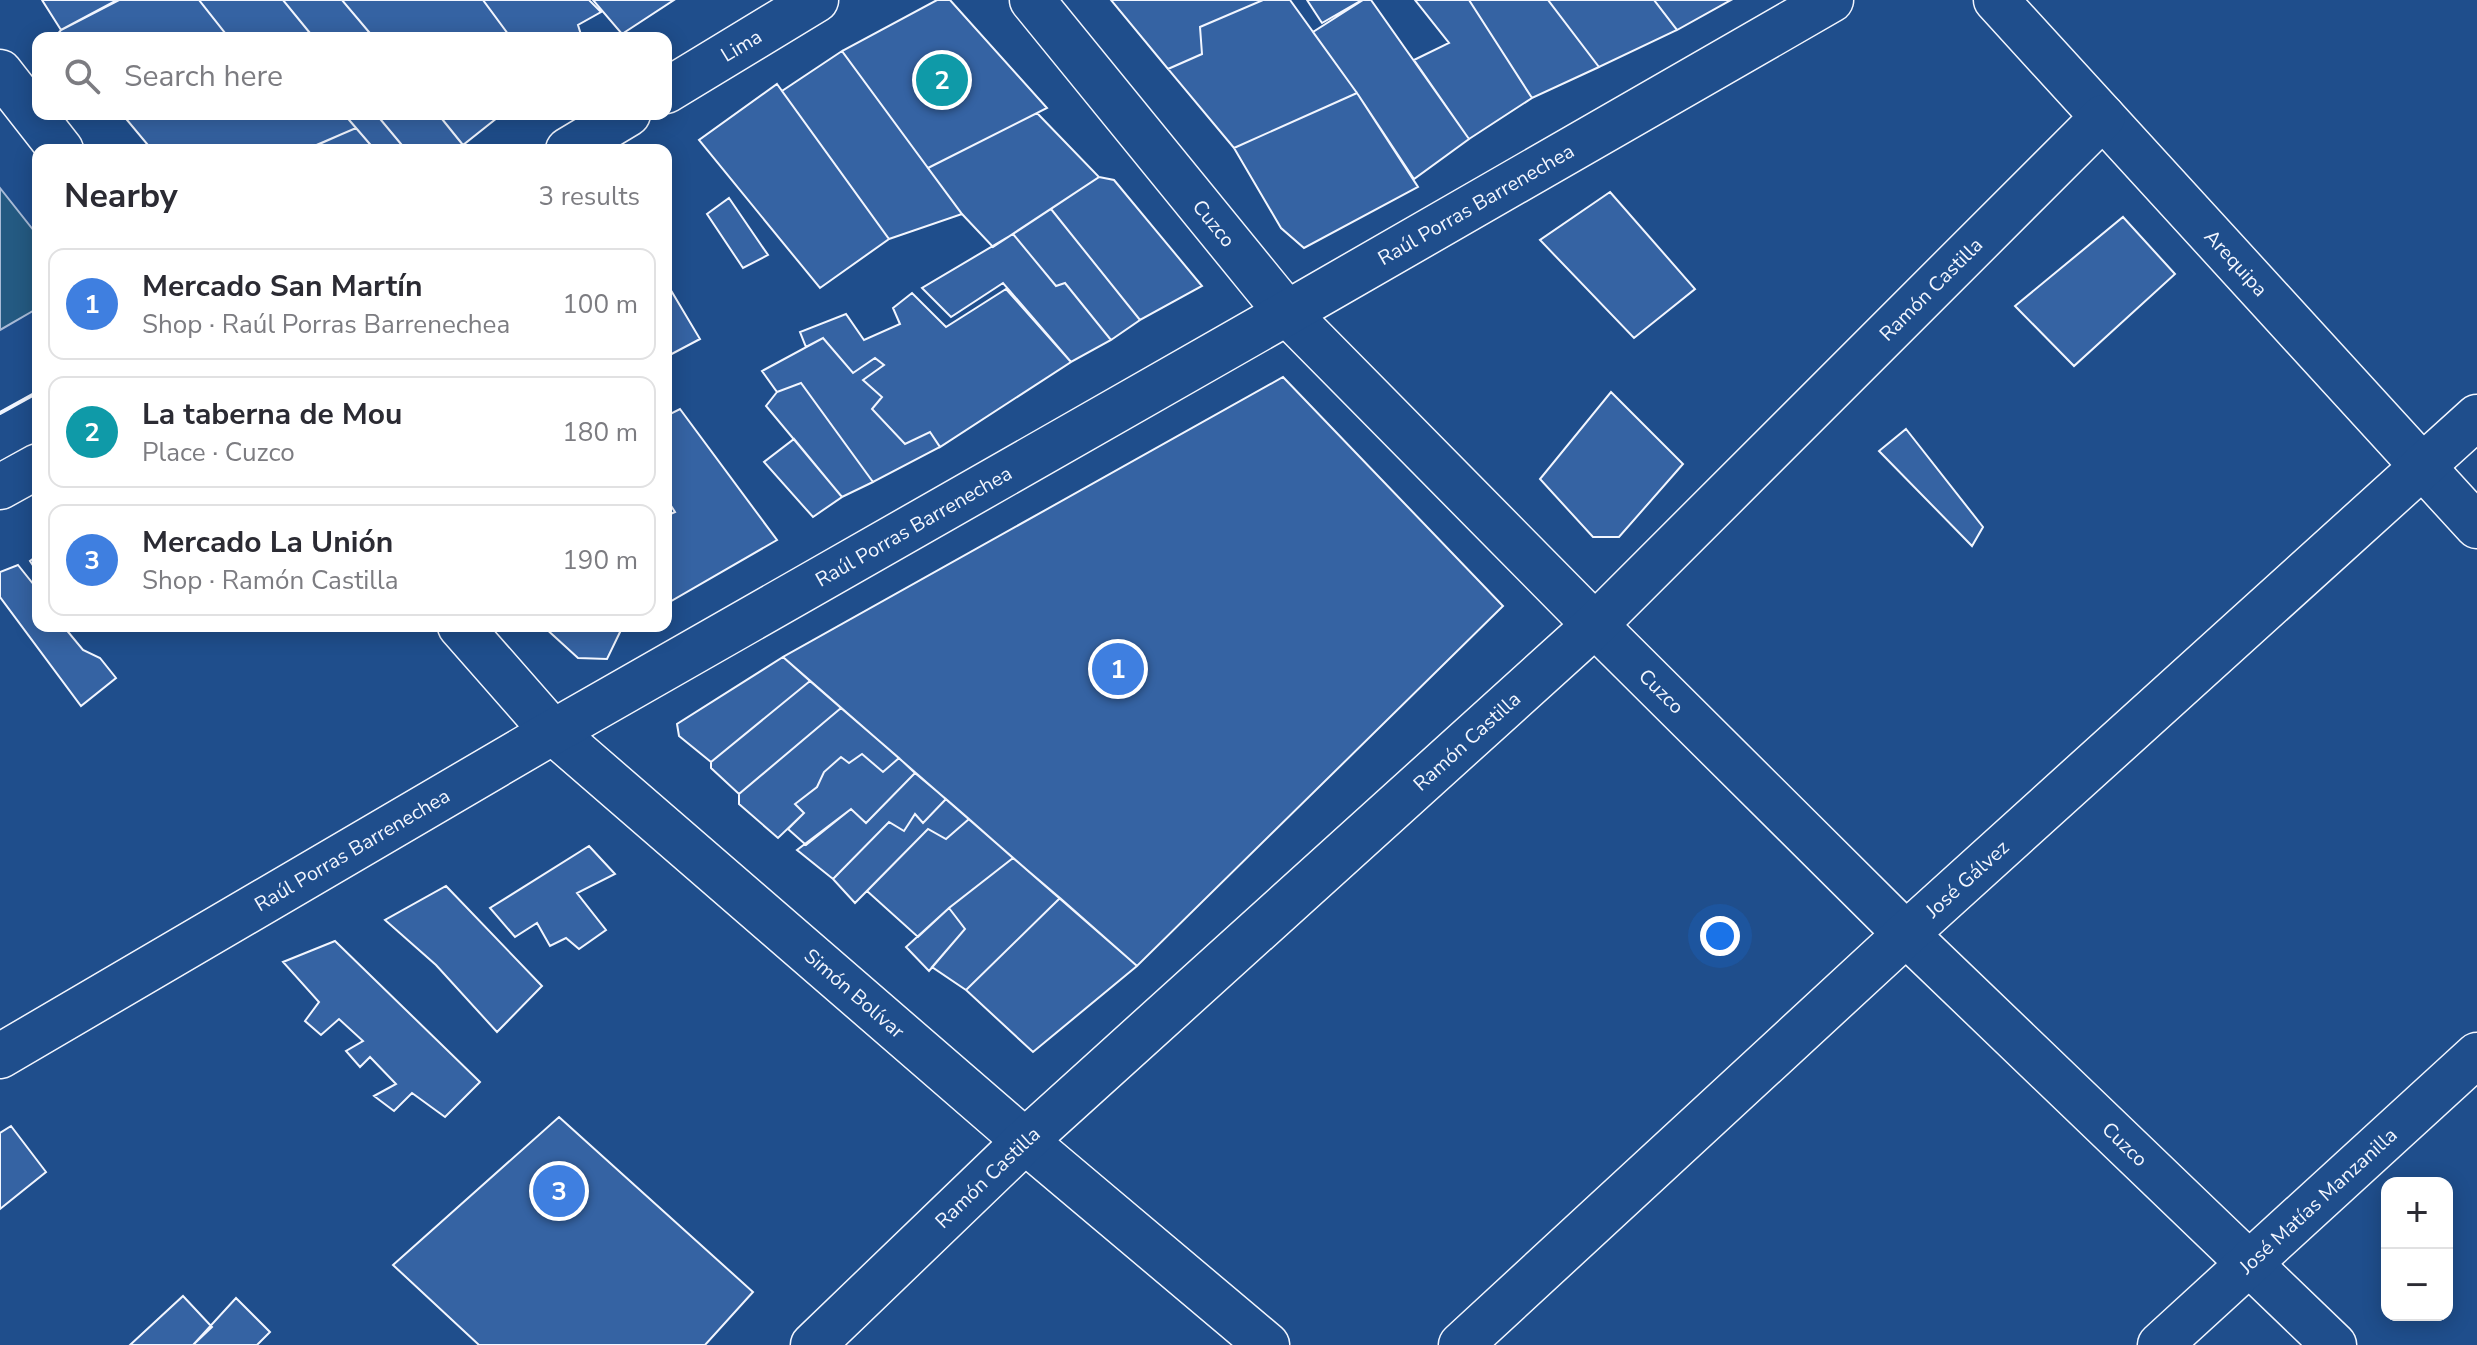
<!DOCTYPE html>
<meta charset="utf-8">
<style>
body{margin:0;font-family:"Nunito Sans",sans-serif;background:#f7f7f7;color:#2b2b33}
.controls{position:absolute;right:24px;bottom:24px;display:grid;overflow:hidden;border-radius:16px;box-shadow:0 4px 20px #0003}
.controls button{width:72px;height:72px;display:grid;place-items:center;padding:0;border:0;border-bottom:2px solid #e1e1e2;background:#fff;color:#2b2b33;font:40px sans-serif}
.you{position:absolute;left:1720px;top:936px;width:28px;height:28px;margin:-20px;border:6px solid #fff;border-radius:50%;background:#1a73e8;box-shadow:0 0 0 12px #1a73e833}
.badge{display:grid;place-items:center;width:52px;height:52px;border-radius:50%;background:#ea580c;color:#fff;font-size:26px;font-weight:700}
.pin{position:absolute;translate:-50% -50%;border:4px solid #fff;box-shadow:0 2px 8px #0006}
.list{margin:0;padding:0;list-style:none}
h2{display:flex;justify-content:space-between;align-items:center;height:104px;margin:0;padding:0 32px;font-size:34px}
h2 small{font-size:26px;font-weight:400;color:#7c7c81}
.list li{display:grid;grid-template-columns:52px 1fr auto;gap:24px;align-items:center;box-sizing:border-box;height:112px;margin:0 16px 16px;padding:0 16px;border:2px solid #e1e1e2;border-radius:16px}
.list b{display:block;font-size:30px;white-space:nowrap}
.list p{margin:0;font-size:26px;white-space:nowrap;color:#7c7c81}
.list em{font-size:26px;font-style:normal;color:#7c7c81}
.icon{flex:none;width:44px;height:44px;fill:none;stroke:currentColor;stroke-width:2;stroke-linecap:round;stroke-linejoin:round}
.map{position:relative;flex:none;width:2477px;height:1345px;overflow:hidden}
.search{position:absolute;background:#fff;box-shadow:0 4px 20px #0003;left:32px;top:32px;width:640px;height:88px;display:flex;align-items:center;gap:20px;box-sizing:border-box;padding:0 28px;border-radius:16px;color:#7c7c81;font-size:30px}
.panel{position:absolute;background:#fff;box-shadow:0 4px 20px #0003;left:32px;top:144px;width:640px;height:488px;border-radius:16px}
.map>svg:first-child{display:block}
</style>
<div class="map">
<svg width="2477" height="1345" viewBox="0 0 2477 1345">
<rect width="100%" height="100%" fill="#1f4e8c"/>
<path fill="#245a82" stroke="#a8bbd7" stroke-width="2" d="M0,188L38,236V308L0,330Z"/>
<path fill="#3563a3" stroke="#f2f6ff" stroke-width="2" d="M42,0H117L61,30Z
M119,0H199L229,38H54L61,30Z
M199,0H283L314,38H229Z
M283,0H342L374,38H314Z
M342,0H483L511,38H374Z
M483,0H589L601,12L578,25L582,38H511Z
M593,0H674L622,34Z
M937,0H950L1047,108L928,168L842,51Z
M1111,0H1263L1200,27L1202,54L1168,69Z
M1263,0H1290L1357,93L1234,148L1168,69L1202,54L1200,27Z
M1307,0H1362L1322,23Z
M1363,0H1371L1469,139L1414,179L1357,93L1313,32Z
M1415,0H1469L1532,98L1469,139L1414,60L1449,43Z
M1469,0H1548L1599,67L1532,98Z
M1548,0H1654L1677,30L1599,67Z
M1654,0H1731L1677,30Z
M842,51L928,168L962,214L889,239L782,91Z
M777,84L889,239L820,288L699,140Z
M1357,93L1418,187L1304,248L1281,228L1234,148Z
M1037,113L1099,177L993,247L962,214L928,168Z
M122,114H344L356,128L306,150H152Z
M344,114H376L406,150H375Z
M376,114H438L463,145L455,150H406Z
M438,114H502L463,145Z
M356,128L375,150H316L314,146Z
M1099,177L1114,180L1202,286L1140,320L1051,209Z
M1610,192L1695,289L1634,338L1540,240Z
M729,198L768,255L743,268L707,214Z
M1051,209L1140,320L1111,340L1065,283L1056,286L1013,234Z
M2123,217L2175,274L2074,366L2015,306Z
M1013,234L1056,286L1065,283L1111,340L1071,362L1003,283L951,317L922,288Z
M666,282L700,339L666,357Z
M1006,289L1071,362L940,447L930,432L905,444L872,409L882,397L863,380L884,365L875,358L853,373L823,338L806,347L800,332L846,314L864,340L900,324L893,308L912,293L946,327Z
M823,338L853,373L875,358L884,365L863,380L882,397L872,409L905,444L930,432L940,447L873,482L801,383L777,392L762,371Z
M1283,377L1503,606L1137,966L783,657Z
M801,383L873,482L842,497L766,406L777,392Z
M1611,392L1683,464L1619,537H1593L1540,479Z
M680,409L777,540L666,604V516L675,512L666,498V416Z
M1906,429L1983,527L1972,546L1879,451Z
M794,439L842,497L813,517L764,462Z
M38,555V573L30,561Z
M18,565L38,590V626H67L64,627L83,650L100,658L116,678L81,706L0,597V572Z
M543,626H618L621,630L607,659L578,658Z
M783,657L810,681L711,762L679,736L677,724Z
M810,681L841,708L739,794L711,768V762Z
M841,708L899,758L883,772L862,754L849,763L841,757L824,772L817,787L795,804L804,813L778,838L739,804V794Z
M862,754L883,772L899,758L915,773L866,823L851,809L806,845L788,829L804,813L795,804L817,787L824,772L841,757L849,763Z
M915,773L946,799L923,823L915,814L904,831L889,822L833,879L797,850L851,809L866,823Z
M946,799L969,819L946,839L928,829L855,903L833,879L889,822L904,831L915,814L923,823Z
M969,819L1013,858L949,908L918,937L867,891L928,829L946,839Z
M589,846L615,874L577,893L606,930L579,949L566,938L550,946L537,923L515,937L490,908Z
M1013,858L1060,898L966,990L932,967L965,929L949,908Z
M446,886L542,986L497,1032L436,965L385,920Z
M1060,898L1137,966L1033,1052L966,990Z
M949,908L965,929L929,971L906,947Z
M335,941L480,1082L445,1117L412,1093L394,1111L374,1096L396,1084L370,1057L360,1067L346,1051L363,1041L339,1019L321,1035L305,1021L319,1002L283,962Z
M559,1117L753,1292L705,1345H479L393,1265Z
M11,1126L46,1172L0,1209V1133Z
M183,1296L212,1327L193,1345H130Z
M236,1298L270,1332L257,1345H193Z"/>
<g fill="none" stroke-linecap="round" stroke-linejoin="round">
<g stroke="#f2f6ff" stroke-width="47">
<g id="minor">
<path id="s1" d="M1032,0L1287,313L1595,625L1906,934L2334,1345"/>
<path id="s2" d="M1996,0L2477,526"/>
<path d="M0,72L61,150"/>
<path id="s3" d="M666,91L816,0"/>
<path d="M568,150L628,114"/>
<path d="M0,487L38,466"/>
<path id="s4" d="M460,626L553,732L1025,1141L1267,1345"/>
<path id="s5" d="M0,1056L553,732L1287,313L1831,0"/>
<path id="s6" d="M813,1345L1025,1141L1595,625L2103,117"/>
<path id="s7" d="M1461,1345L1906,934L2477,417"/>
<path id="s8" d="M2160,1345L2477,1055"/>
</g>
</g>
<use href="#minor" stroke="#1f4e8c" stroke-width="44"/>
<path stroke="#f2f6ff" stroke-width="4" d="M0,413L38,392"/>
</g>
<g text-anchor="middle" stroke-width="6" stroke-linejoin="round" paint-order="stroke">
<g font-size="20" fill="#f2f6ff" stroke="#1f4e8c">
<text dy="7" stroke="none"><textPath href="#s3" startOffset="88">Lima</textPath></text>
<text dy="7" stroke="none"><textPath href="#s5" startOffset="1704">Raúl Porras Barrenechea</textPath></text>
<text dy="7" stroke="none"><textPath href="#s1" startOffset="288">Cuzco</textPath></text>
<text dy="7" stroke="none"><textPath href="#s2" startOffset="356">Arequipa</textPath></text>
<text dy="7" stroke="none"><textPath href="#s6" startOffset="1538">Ramón Castilla</textPath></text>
<text dy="7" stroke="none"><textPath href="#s5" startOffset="1056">Raúl Porras Barrenechea</textPath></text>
<text dy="7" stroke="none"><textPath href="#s1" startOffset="936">Cuzco</textPath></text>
<text dy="7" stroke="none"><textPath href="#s6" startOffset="890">Ramón Castilla</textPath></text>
<text dy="7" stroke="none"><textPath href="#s5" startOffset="408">Raúl Porras Barrenechea</textPath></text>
<text dy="7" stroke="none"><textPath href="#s7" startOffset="688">José Gálvez</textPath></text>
<text dy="7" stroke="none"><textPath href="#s4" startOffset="540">Simón Bolívar</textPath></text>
<text dy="7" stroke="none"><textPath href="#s1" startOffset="1584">Cuzco</textPath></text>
<text dy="7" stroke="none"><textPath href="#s6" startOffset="242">Ramón Castilla</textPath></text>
<text dy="7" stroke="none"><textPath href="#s8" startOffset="214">José Matías Manzanilla</textPath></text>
</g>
</g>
</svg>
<div class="controls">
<button>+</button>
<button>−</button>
</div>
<div class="you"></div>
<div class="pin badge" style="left:1118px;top:669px;background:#3f7fe0">1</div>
<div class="pin badge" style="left:942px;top:80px;background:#0f9aa8">2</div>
<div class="pin badge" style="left:559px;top:1191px;background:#3f7fe0">3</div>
<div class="search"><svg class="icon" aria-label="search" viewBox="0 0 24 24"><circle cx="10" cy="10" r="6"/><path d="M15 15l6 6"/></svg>Search here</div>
<section class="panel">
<h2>Nearby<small>3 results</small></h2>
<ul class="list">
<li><span class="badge" style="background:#3f7fe0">1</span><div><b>Mercado San Martín</b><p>Shop · Raúl Porras Barrenechea</p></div><em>100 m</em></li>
<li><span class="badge" style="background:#0f9aa8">2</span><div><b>La taberna de Mou</b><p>Place · Cuzco</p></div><em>180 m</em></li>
<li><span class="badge" style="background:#3f7fe0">3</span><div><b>Mercado La Unión</b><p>Shop · Ramón Castilla</p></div><em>190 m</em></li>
</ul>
</section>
</div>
